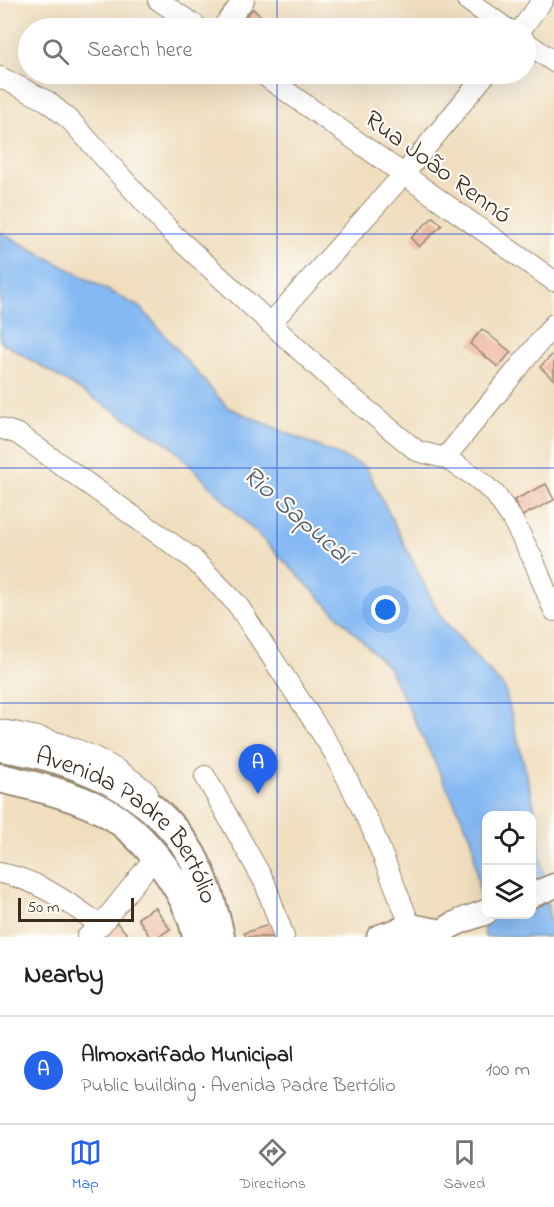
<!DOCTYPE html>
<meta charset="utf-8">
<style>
body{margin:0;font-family:"Indie Flower",sans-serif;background:#f2f2f2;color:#202124}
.controls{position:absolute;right:18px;bottom:18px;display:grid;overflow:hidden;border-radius:12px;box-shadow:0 6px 24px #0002}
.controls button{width:54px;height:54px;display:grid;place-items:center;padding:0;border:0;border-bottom:2px solid #e0e0e0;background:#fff;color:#202124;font:30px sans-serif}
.scale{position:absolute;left:18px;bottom:15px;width:116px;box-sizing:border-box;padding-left:6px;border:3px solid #3b2a1e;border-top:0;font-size:16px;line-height:21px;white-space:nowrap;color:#3b2a1e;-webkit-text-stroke:4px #fdfcf7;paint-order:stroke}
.you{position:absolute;left:386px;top:610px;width:21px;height:21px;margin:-15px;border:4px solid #fff;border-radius:50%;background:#1a73e8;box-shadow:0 0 0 9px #1a73e833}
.badge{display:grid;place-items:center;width:39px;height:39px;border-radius:50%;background:#2563eb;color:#fff;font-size:20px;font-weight:700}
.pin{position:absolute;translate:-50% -50px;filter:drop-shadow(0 2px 3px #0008)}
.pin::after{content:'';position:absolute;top:32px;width:21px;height:18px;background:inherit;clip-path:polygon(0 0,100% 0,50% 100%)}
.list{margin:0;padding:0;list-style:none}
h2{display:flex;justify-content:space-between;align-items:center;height:78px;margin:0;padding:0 24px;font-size:26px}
h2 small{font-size:20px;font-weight:400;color:#757577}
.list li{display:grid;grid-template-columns:39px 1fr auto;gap:18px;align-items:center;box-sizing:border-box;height:108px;padding:0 24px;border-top:2px solid #e0e0e0}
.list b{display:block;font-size:22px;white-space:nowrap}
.list p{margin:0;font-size:20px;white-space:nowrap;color:#757577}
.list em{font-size:20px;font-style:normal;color:#757577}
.icon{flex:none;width:33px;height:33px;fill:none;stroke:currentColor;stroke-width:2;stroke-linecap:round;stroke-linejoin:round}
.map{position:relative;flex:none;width:554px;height:937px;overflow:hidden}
.search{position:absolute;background:#fff;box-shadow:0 6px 24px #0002;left:18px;right:18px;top:18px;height:66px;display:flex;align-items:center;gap:15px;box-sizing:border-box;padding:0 21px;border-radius:33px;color:#757577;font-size:22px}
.sheet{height:186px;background:#fff}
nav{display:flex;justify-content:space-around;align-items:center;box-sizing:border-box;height:84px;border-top:2px solid #e0e0e0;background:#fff;font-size:16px;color:#757577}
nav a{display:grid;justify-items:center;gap:3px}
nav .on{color:#2563eb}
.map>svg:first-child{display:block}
</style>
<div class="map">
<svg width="554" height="937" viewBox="0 0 554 937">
<rect width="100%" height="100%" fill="#fdfcf7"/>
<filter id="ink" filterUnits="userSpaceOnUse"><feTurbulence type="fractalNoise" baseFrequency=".0167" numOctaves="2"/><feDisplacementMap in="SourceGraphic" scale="12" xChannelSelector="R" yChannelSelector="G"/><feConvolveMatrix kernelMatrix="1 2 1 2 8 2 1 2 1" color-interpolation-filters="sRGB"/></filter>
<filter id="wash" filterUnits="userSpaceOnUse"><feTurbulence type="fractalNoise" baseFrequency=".008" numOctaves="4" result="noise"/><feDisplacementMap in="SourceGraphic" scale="24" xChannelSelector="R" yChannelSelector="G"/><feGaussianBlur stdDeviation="1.35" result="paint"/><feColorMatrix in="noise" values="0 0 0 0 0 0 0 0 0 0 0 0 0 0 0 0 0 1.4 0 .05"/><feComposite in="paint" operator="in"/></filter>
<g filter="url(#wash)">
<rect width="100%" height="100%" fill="#f0debf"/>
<path fill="#85b9f3" stroke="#607288" stroke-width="1.5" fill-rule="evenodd" d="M0,232L141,308L227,407L366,467L440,616L505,689L534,805L552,937H485L472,839L389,668L170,445L0,341ZM486,816H532V914H486Z"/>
<g id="blocks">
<path fill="#ecb197" d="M253,9L269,24L264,28H233Z
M294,18L301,28H276Z
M447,74H465L458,82Z
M433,217L442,225L419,247L411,238Z
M482,329L511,352L498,367L470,344Z
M554,353V380L540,367Z
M546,484L554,500L522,516L514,500Z
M155,907L170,929L158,937H150L138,918Z
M116,922L130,937H105L103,934Z
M272,924L276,937H246L244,933Z"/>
</g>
</g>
<g filter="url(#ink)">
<use href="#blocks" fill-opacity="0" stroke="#96846e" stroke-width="1.5"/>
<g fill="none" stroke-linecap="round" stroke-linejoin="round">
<g stroke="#96846e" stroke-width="22">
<path id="minor" d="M158,0L199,28
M467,0L506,28
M222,28L244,0
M522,28L543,0
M526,42L554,62
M262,74L554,281
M0,77L47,101L70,120L172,233L343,390L417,451L445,458L474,476L495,494L511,517L533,559L554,611
M270,324L404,174L486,74
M0,428L18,434L192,558L237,604L335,754L372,829L415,937
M445,458L554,324
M0,730C53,737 107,756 147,792
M205,776L265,883L284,937
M0,873C39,880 68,903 101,925
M87,937L101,925L156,856"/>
</g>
<g stroke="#96846e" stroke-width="27">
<path id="major" d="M532,895L554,886
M379,937L411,926L442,932
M438,937C448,923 471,918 486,912"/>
</g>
<g stroke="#96846e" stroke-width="32">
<g id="highway">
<path id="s1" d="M0,747C72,757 152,788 191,854C205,879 214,909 220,937"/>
<path d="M0,778C35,786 70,794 102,810C143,831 189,892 197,937"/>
</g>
</g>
<use href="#minor" stroke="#fff" stroke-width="20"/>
<use href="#major" stroke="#fff" stroke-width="24"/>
<use href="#highway" stroke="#fff" stroke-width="28"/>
</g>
</g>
<path fill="none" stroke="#1d4ed8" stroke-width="1.5" stroke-opacity="0.55" d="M277,0V28M277,74V937M0,234H554M0,468H554M0,703H554"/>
<g text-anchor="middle" stroke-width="4.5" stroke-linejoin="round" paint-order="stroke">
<g font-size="26" fill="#3b2a1e" stroke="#fdfcf7">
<text transform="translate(439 166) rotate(36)" y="9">Rua João Rennó</text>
<text dy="9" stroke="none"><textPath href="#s1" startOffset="158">Avenida Padre Bertólio</textPath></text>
</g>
<g font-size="27" font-style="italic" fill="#555c69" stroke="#fdfcf7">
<text transform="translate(298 514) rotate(41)" y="9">Rio Sapucaí</text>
</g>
</g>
</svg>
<div class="controls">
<button><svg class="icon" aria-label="locate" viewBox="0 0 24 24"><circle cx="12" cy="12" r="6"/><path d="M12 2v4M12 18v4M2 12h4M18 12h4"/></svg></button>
<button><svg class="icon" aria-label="layers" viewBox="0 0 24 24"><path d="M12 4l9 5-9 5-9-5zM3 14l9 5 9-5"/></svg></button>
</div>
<div class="scale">50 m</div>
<div class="you"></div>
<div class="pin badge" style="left:258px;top:794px">A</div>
<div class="search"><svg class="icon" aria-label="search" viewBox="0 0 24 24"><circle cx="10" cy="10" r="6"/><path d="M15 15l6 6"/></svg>Search here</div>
</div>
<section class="sheet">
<h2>Nearby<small></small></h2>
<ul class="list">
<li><span class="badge">A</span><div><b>Almoxarifado Municipal</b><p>Public building · Avenida Padre Bertólio</p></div><em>100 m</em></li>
</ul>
</section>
<nav>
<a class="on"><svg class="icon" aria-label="map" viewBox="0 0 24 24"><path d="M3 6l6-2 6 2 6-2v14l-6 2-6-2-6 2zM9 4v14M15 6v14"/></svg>Map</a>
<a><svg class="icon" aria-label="directions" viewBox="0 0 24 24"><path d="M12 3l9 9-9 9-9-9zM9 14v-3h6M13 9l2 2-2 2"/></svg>Directions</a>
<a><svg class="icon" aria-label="saved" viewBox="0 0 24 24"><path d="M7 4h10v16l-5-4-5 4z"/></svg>Saved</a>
</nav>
